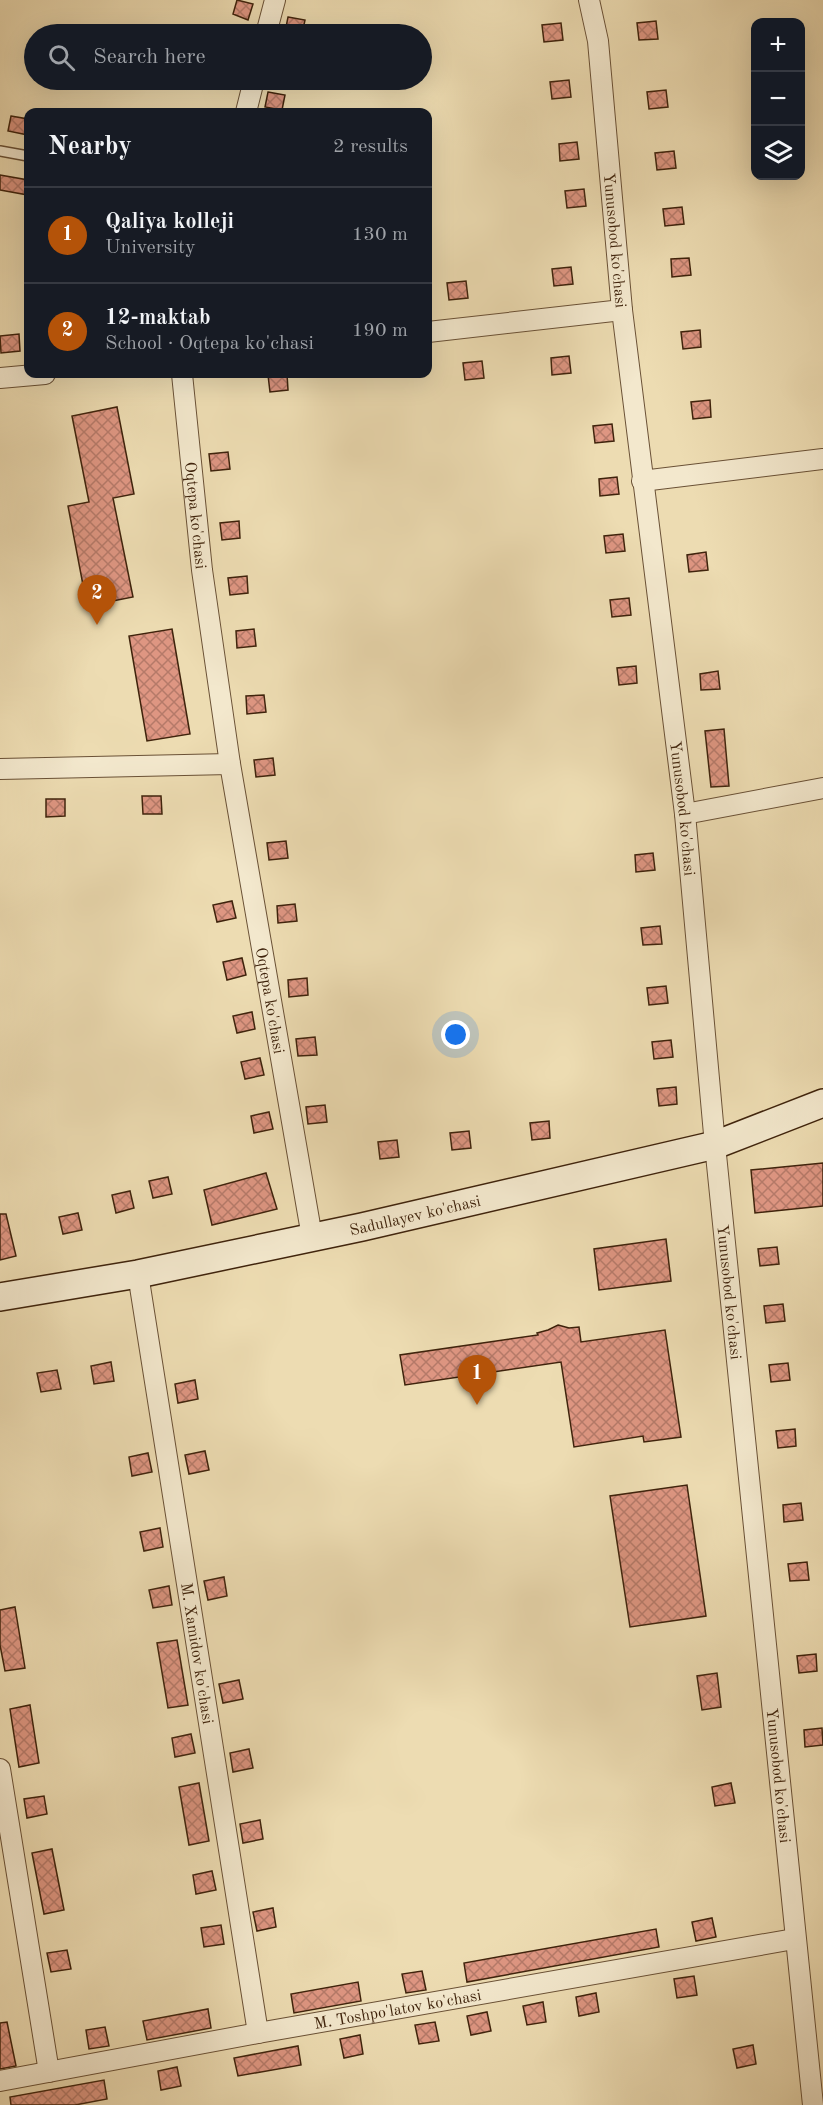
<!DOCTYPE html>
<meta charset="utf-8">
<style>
body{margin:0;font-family:"Old Standard TT",serif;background:#242831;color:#f1f3f6}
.controls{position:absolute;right:18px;top:18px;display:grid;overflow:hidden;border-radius:12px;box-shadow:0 6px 24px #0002}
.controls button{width:54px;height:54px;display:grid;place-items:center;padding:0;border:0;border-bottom:2px solid #363941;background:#171b24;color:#f1f3f6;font:30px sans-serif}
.you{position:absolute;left:456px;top:1035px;width:21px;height:21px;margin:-15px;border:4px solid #fff;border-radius:50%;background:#1a73e8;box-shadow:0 0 0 9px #1a73e833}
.badge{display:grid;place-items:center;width:39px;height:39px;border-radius:50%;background:#b45309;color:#fff;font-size:20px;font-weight:700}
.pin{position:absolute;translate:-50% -50px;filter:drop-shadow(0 2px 3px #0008)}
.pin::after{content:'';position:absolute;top:32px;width:21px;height:18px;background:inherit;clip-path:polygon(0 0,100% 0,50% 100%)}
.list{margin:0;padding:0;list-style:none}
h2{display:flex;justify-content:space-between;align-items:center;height:78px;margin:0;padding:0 24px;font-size:26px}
h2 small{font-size:20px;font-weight:400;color:#9ea1a6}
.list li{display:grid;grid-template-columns:39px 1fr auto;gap:18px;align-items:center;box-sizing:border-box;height:96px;padding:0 24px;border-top:2px solid #363941}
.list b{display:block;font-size:22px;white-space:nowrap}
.list p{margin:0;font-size:20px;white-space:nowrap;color:#9ea1a6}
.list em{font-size:20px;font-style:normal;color:#9ea1a6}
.icon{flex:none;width:33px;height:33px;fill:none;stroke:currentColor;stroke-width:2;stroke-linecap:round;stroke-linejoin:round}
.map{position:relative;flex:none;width:823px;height:2105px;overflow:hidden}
.search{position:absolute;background:#171b24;box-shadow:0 6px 24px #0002;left:24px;top:24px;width:408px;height:66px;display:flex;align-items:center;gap:15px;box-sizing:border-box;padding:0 21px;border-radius:33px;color:#9ea1a6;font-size:22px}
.panel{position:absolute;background:#171b24;box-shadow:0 6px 24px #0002;left:24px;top:108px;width:408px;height:270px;border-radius:12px}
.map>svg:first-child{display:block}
</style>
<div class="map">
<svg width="823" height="2105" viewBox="0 0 823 2105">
<defs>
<pattern id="building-cross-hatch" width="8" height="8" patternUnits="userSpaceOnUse" patternTransform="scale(1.5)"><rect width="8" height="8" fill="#de9682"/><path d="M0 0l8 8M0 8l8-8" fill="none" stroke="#b57a69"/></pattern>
</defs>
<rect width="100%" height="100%" fill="#eddcb2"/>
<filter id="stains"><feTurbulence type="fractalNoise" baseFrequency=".00333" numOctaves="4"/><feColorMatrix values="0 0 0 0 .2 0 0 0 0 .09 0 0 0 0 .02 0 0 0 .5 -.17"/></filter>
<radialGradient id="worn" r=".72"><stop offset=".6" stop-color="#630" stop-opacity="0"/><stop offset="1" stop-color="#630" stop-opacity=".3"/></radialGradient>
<path fill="url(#building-cross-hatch)" stroke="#3f230c" stroke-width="1.5" d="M237,0L253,4L248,20L233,14Z
M288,17L305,20L302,34L285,32Z
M656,21L658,39L639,40L637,23Z
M561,23L563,40L544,42L542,25Z
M569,80L571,97L552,99L550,82Z
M666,90L668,107L649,109L647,92Z
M268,92L285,95L282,110L265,107Z
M11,116L28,119V135L8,131Z
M577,142L579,159L560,161L559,144Z
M674,151L676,168L657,170L655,153Z
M0,175L28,180V195L0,190Z
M584,189L586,206L567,208L565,191Z
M682,207L684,224L665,226L663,209Z
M689,258L691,275L672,277L671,259Z
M571,267L573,284L554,286L552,269Z
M466,281L468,298L449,300L447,283Z
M700,330L701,347L683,349L681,332Z
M19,334L20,351L1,353L0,336Z
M569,356L571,373L552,375L551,358Z
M482,361L484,378L465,380L463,363Z
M287,374L288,390L270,392L268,375Z
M710,400L711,417L693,419L691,402Z
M117,407L134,494L113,498L133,597L87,606L68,506L89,502L72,416Z
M612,424L614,441L595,443L593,426Z
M228,452L230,469L211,471L209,454Z
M617,477L619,494L600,496L599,479Z
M239,521L240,538L222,540L220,523Z
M623,534L625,551L606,553L604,536Z
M706,552L708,570L689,572L687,555Z
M247,576L248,593L230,595L228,578Z
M629,598L631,615L612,617L610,600Z
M172,629L190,734L147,741L129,636Z
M254,629L256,646L237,648L236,631Z
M636,666L637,683L619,685L617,668Z
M718,671L720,689L701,690L700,674Z
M264,695L266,712L247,714L246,696Z
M724,729L729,786L711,787L705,731Z
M273,758L275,775L256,777L254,760Z
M142,796H161L162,814H143Z
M46,799H65V816L46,817Z
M286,841L288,858L269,860L267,843Z
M653,853L655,870L636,872L635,855Z
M232,901L236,918L217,922L213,905Z
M295,904L297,921L278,923L277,906Z
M660,926L662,944L643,945L641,928Z
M242,958L246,975L227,980L223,962Z
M307,978L308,995L289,997L288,980Z
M666,986L668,1003L649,1005L647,988Z
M252,1012L255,1029L237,1033L233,1016Z
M315,1037L317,1055L298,1056L296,1039Z
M671,1040L673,1057L654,1059L652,1042Z
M260,1058L264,1075L245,1079L241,1062Z
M676,1087L677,1104L659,1106L657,1089Z
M325,1105L327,1122L308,1124L306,1107Z
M269,1112L273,1129L254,1133L251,1116Z
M549,1121L550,1138L532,1140L530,1123Z
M469,1131L471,1148L452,1150L450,1133Z
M397,1140L399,1157L380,1159L378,1142Z
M823,1163V1206L755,1213L751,1170Z
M266,1173L277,1209L212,1225L204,1190Z
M168,1177L172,1194L153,1198L149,1181Z
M130,1191L134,1208L116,1213L112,1195Z
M78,1213L82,1230L63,1234L59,1217Z
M0,1214H6L16,1256L0,1260Z
M666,1239L671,1281L599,1290L594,1249Z
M777,1247L779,1264L760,1266L758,1249Z
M783,1304L785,1321L766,1323L764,1306Z
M558,1325L569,1328L579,1327L581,1342L665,1330L681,1437L644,1442L643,1436L574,1447L561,1362L405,1385L400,1355L538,1335L537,1333L548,1330Z
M111,1362L114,1381L94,1384L91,1366Z
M788,1363L790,1380L771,1382L769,1365Z
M57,1370L61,1389L41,1392L37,1373Z
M195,1380L198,1399L178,1403L175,1384Z
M795,1429L796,1446L778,1448L776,1431Z
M205,1451L209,1470L189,1474L185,1455Z
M148,1453L152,1472L132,1476L129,1457Z
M687,1485L706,1616L630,1627L610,1496Z
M801,1503L803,1520L784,1522L783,1505Z
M160,1528L163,1547L144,1551L140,1532Z
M807,1562L809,1580L790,1581L788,1564Z
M224,1577L227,1596L208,1600L204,1581Z
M169,1586L172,1605L153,1608L149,1590Z
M15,1607L25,1668L5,1671L0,1645V1610Z
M177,1640L188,1705L168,1708L157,1643Z
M816,1654L817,1671L799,1673L797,1656Z
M717,1673L721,1707L702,1710L697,1676Z
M239,1680L243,1699L223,1703L219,1684Z
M30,1705L39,1763L19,1767L10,1709Z
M822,1728L823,1745L805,1747L804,1730Z
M191,1734L195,1753L175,1757L172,1738Z
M249,1749L253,1768L233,1772L230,1753Z
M199,1783L209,1841L189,1845L179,1787Z
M731,1783L735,1803L715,1806L712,1787Z
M44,1796L47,1814L27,1818L24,1799Z
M260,1820L263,1839L243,1843L240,1824Z
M52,1849L64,1910L44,1914L32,1853Z
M212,1871L216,1890L196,1894L193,1875Z
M273,1908L276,1927L257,1931L253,1912Z
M712,1918L716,1937L696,1941L692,1922Z
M221,1925L224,1944L204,1947L201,1928Z
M656,1929L659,1947L467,1982L464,1963Z
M67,1950L71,1969L51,1972L47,1953Z
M422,1971L426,1990L406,1993L402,1974Z
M694,1976L697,1995L677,1998L674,1979Z
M358,1982L361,2001L294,2013L291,1994Z
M596,1993L599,2012L579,2016L576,1997Z
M543,2002L546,2022L527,2025L523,2006Z
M208,2009L211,2028L147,2040L143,2021Z
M487,2012L491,2031L471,2035L467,2016Z
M7,2022L16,2066L0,2069V2023Z
M435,2022L439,2041L419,2044L415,2025Z
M105,2027L109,2046L89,2049L86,2030Z
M360,2035L363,2054L344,2058L340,2039Z
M753,2045L756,2064L737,2068L733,2049Z
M298,2046L301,2065L238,2076L234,2058Z
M177,2067L181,2086L161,2090L158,2071Z
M104,2080L107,2099L75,2105H11L10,2097Z"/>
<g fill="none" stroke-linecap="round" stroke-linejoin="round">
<g stroke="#6a5136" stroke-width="12">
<path id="service" d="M0,151L28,156"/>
</g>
<g stroke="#6a5136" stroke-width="22">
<g id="minor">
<path id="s1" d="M589,0L598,41L622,310L685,814L715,1145L813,2105"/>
<path d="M266,34L275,0"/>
<path d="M246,112L254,80"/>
<path d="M428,332L622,310"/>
<path id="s2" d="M182,374L202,570L230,764L312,1237"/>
<path d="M0,378L45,374"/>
<path d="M642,481L823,459"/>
<path d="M0,769L230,764"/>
<path d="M685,814L823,788"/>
<path id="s3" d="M138,1274L258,2033"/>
<path d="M0,1769L49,2072"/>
<path id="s4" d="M0,2081L258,2033L794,1939"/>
</g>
</g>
<g stroke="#3f230c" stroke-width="30">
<g id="secondary">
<path id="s5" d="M0,1297L138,1274L362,1227L715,1145L823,1103"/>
</g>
</g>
<use href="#service" stroke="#f3e8cd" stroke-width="9"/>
<use href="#minor" stroke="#f3e8cd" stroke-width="20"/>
<use href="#secondary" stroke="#f3e8cd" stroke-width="27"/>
</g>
<g text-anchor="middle" stroke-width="6" stroke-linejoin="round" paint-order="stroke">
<g font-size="16" fill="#3f230c" stroke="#f3e8cd">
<text dy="6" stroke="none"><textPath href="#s1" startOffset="242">Yunusobod ko'chasi</textPath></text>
<text dy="6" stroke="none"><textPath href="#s2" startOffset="142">Oqtepa ko'chasi</textPath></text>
<text dy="6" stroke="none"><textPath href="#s1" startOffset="814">Yunusobod ko'chasi</textPath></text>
<text dy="6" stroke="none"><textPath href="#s2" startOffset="633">Oqtepa ko'chasi</textPath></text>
<text dy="6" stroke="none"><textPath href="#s5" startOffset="423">Sadullayev ko'chasi</textPath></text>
<text dy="6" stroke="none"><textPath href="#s1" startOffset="1300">Yunusobod ko'chasi</textPath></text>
<text dy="6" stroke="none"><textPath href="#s3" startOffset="384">M. Xamidov ko'chasi</textPath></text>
<text dy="6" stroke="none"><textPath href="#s1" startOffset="1786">Yunusobod ko'chasi</textPath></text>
<text dy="6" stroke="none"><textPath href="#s4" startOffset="404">M. Toshpo'latov ko'chasi</textPath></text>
</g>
</g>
<rect width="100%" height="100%" filter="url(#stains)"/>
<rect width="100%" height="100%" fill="url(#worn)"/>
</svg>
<div class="controls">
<button>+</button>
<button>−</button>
<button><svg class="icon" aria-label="layers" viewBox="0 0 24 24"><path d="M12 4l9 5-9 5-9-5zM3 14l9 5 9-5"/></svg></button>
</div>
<div class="you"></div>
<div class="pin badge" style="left:477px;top:1405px">1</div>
<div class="pin badge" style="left:97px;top:625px">2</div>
<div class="search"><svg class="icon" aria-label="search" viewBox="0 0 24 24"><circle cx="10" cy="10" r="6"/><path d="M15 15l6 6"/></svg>Search here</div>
<section class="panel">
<h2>Nearby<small>2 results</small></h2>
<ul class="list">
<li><span class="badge">1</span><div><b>Qaliya kolleji</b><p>University</p></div><em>130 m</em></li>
<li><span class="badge">2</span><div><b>12-maktab</b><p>School · Oqtepa ko'chasi</p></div><em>190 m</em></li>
</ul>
</section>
</div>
